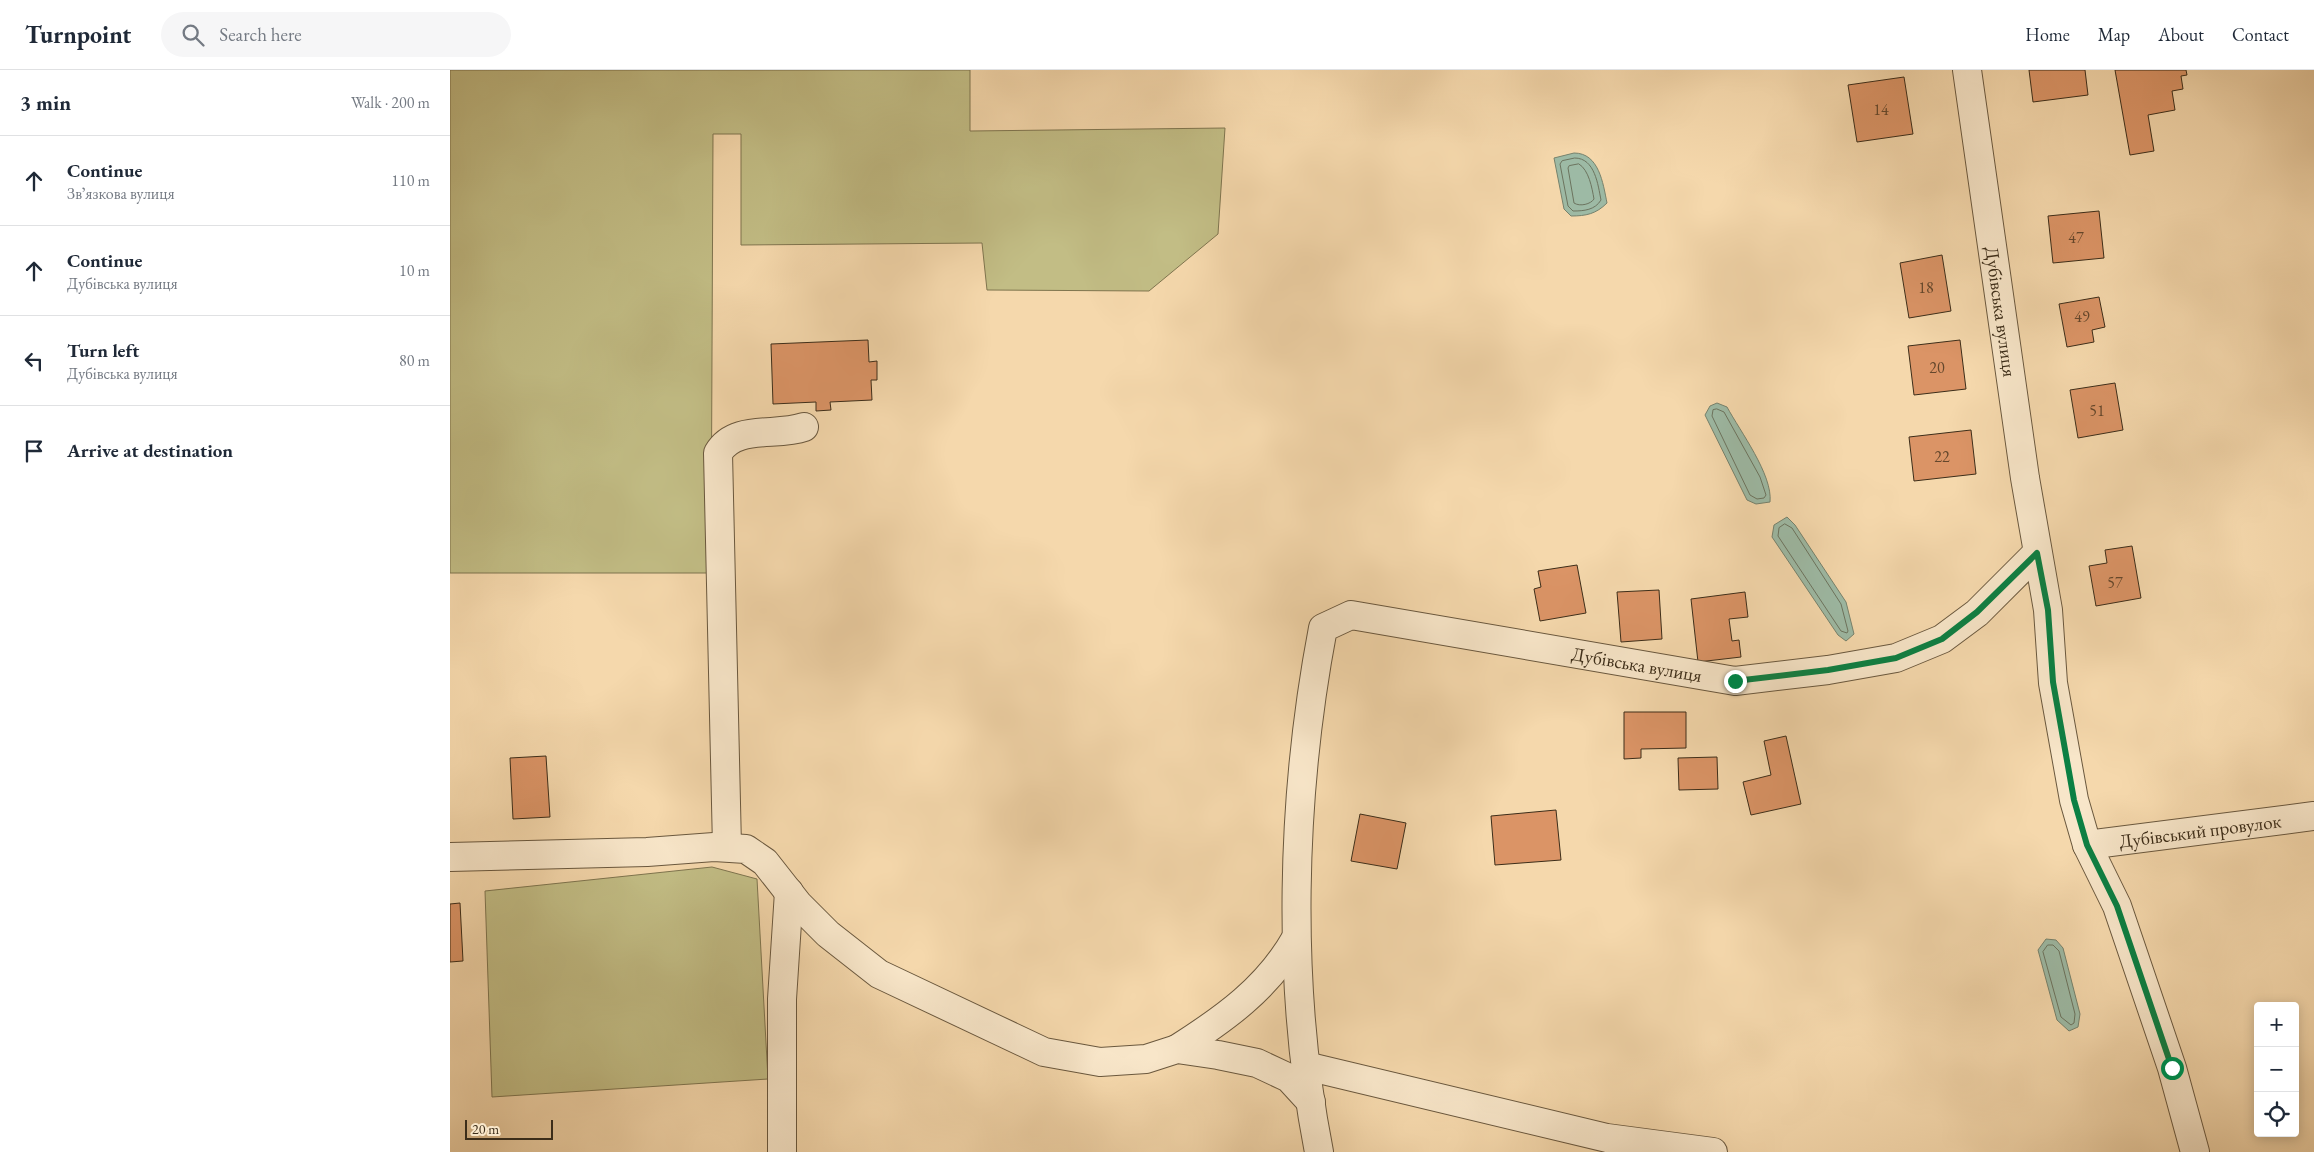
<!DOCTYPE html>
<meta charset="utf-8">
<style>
body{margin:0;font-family:"EB Garamond",serif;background:#f6f6f7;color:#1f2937}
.controls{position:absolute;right:15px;bottom:15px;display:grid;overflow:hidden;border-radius:5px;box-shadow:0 2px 12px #0003}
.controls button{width:45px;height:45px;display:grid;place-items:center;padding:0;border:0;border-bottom:1px solid #e0e1e3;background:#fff;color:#1f2937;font:25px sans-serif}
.scale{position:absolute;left:15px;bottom:12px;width:88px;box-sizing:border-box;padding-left:5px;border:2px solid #3c2d19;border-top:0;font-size:14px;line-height:18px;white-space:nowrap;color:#3c2d19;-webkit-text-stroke:4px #f8e6c9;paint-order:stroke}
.stop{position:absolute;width:15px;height:15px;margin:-11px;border:4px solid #0b8043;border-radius:50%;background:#fff}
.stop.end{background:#0b8043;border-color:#fff;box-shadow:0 1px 5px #0008}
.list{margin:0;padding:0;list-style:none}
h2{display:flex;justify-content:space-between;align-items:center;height:65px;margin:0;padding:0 20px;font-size:21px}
h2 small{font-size:16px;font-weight:400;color:#747a83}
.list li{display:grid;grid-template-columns:32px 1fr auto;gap:15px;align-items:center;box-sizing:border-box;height:90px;padding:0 20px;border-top:1px solid #e0e1e3}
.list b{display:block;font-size:19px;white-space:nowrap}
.list p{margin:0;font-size:16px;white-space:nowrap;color:#747a83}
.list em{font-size:16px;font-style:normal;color:#747a83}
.icon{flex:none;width:28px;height:28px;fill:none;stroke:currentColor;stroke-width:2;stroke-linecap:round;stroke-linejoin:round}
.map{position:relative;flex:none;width:1864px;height:1082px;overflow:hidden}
header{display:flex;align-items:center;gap:30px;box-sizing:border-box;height:70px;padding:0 25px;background:#fff;border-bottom:1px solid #e0e1e3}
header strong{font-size:24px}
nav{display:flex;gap:28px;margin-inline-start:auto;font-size:18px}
.search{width:350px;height:45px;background:#f6f6f7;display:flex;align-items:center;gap:12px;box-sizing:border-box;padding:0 18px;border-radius:28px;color:#747a83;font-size:19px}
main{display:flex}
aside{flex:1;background:#fff}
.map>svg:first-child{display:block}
</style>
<header>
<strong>Turnpoint</strong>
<div class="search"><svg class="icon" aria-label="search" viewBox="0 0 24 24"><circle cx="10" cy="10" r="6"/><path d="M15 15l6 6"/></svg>Search here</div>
<nav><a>Home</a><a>Map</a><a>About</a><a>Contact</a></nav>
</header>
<main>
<aside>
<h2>3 min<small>Walk · 200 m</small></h2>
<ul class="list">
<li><svg class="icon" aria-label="ahead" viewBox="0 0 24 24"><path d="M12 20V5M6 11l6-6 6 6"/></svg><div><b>Continue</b><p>Звʼязкова вулиця</p></div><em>110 m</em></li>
<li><svg class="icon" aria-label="ahead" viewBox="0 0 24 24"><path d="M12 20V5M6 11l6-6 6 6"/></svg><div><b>Continue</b><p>Дубівська вулиця</p></div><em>10 m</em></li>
<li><svg class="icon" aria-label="left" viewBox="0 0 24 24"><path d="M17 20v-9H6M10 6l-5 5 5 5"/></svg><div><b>Turn left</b><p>Дубівська вулиця</p></div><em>80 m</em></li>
<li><svg class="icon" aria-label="arrive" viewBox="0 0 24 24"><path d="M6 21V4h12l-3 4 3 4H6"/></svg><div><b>Arrive at destination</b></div></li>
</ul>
</aside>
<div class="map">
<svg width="1864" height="1082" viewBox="0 0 1864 1082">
<rect width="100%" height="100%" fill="#f5d8ac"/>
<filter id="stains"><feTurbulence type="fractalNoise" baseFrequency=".004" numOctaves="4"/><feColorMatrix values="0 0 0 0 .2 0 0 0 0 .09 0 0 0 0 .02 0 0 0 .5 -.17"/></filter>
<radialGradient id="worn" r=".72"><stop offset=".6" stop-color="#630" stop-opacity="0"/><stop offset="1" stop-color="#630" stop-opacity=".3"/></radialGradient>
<path fill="#c2bd85" stroke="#7f754f" d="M0,0H520V61L775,58L768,164L699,221L537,220L532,173L291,175V64H263L261,503H0Z
M262,797L307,809L318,1009L42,1027L35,821Z"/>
<path fill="#9dbaa5" stroke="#76826d" d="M1124,83C1149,83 1153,113 1157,133C1146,144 1136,146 1121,146L1114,139L1104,88Z
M1267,333L1277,337C1290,361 1323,405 1320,432L1306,434L1297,430L1255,345L1260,336Z
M1337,447L1345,455L1396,532L1404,564L1396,571L1388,565L1322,467L1324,455Z
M1596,869L1606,870L1613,878L1630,944L1628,957L1619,961L1607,950L1588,880Z"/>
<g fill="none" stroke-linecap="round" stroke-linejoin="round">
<path stroke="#6c745f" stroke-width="1" d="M1125,88C1145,88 1148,115 1151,130C1145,140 1134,141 1123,141L1118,136L1110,94L1112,91Z
M1129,94C1139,100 1142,118 1144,129C1141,134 1130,137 1124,133L1118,98L1119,96Z
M1267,339L1274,342L1310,407L1316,425L1314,428L1307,429L1300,425L1262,346L1263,340Z
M1335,454L1342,458L1391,534L1398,561L1397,563L1391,561L1328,466L1329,458Z
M1598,875H1603L1609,881L1625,944L1624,953L1621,955L1611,947L1593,882Z"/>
</g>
<path fill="#db9466" stroke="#3c2d19" d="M1579,0H1635L1638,25L1583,32Z
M1665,0H1736L1737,5L1731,6L1733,19L1722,21L1725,40L1698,45L1704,81L1680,85Z
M1454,7L1463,64L1407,72L1398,15Z
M1649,141L1654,188L1603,193L1598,146Z
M1492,185L1501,241L1459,248L1450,193Z
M1649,227L1655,257L1642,260L1644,272L1617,277L1609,234Z
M418,270L419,292L427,291V310H421L422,330L380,332L381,340L366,341V332L323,334L321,274Z
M1510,270L1516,319L1464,325L1458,276Z
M1665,313L1673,360L1628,368L1620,320Z
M1521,360L1526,404L1464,411L1459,367Z
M1682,476L1691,528L1646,536L1639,496L1657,493L1655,480Z
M1127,495L1136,543L1090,551L1084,519L1091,517L1088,501Z
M1209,520L1212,569L1171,572L1167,522Z
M1295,522L1298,547L1279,549L1282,571L1289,570L1291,587L1248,592L1241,529Z
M1174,642H1236V678L1191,679V688L1174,689Z
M1336,666L1351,734L1301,745L1293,712L1321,705L1314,671Z
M96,686L100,747L63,749L60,688Z
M1267,687L1268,719L1229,720L1228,688Z
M1106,740L1111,790L1045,795L1041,746Z
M910,744L956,753L947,799L901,791Z
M10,833L13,891L0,892V834Z"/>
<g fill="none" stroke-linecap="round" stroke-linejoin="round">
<g stroke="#6a583e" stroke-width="30">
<g id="minor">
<path id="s1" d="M1517,0L1575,408L1598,540L1603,613L1624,730L1637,775L1667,836L1722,998L1745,1082"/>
<path id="s2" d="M1637,775L1864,746"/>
<path d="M277,777L268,383C285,354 326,367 354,357"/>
<path d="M0,787L197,782L264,777L296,779L315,792L348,834L378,864L429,904L594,982L650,992L696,989L727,979L768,985L807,993L839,1008L861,1032"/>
<path d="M727,979C774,949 818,918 846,868"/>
<path d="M856,996L1157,1068L1263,1082"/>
<path d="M332,1082V929L339,822"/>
<path id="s3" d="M869,1082C836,914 841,726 873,558L901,545L1285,611L1378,600L1446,588L1492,569L1527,543L1587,483"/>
</g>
</g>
<use href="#minor" stroke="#f8e6c9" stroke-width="28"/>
</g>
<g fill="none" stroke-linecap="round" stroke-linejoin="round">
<path stroke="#0b8043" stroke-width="6" d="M1285,611L1378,600L1446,588L1492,569L1527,542L1587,483L1598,540L1603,612L1624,730L1637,775L1667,836L1722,998"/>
</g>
<g text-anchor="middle" stroke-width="4" stroke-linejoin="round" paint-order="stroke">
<g font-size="16" fill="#64472c">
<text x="1431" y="45">14</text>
<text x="1626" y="173">47</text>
<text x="1476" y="223">18</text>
<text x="1632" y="252">49</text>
<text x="1487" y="303">20</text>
<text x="1647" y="346">51</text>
<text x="1492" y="392">22</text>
<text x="1665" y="518">57</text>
</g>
<g font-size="19" fill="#3c2d19" stroke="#f8e6c9">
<text dy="7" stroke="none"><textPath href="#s1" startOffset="244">Дубівська вулиця</textPath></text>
<text dy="7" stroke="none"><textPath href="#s3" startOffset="848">Дубівська вулиця</textPath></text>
<text dy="7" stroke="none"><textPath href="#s2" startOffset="114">Дубівський провулок</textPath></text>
</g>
</g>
<rect width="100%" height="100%" filter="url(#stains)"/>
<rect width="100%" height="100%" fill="url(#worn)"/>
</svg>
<div class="controls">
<button>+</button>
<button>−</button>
<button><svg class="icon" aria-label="locate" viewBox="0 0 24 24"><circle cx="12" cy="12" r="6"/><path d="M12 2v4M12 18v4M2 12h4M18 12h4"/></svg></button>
</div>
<div class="scale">20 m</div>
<div class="stop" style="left:1722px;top:998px"></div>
<div class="stop end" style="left:1285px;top:611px"></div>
</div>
</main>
